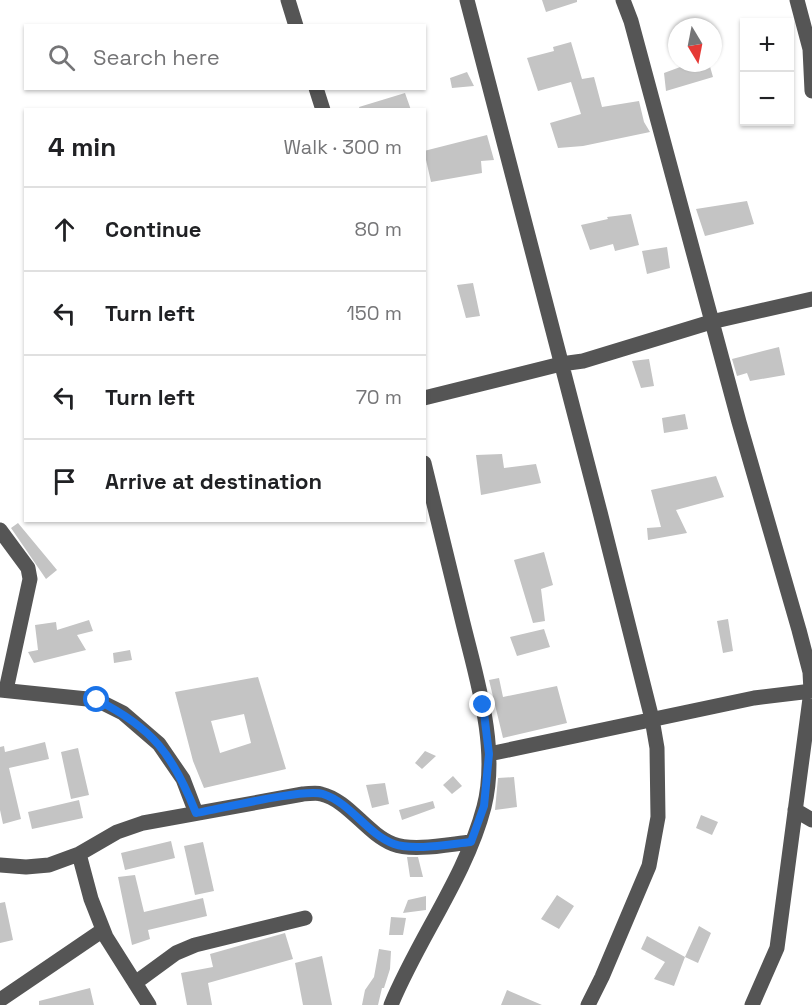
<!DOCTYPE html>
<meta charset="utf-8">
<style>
body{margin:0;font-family:"Space Grotesk",sans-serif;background:#f6f6f6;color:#202124}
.controls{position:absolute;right:18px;top:18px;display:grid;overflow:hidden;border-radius:0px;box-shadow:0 2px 4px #0004}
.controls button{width:54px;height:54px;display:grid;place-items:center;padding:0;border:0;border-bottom:2px solid #e0e0e0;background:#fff;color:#202124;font:30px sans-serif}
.compass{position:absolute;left:668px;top:18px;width:54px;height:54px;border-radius:50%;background:#fff;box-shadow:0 2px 4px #0004;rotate:170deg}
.stop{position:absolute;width:18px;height:18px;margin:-14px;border:4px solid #1a73e8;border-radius:50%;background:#fff}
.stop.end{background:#1a73e8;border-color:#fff;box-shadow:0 2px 6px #0008}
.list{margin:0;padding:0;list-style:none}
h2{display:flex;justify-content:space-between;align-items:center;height:78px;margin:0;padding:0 24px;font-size:26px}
h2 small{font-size:20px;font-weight:400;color:#757577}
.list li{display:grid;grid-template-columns:39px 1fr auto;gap:18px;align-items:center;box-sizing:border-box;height:84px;padding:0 24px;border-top:2px solid #e0e0e0}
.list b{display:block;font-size:22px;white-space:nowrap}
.list em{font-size:20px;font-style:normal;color:#757577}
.icon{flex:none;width:33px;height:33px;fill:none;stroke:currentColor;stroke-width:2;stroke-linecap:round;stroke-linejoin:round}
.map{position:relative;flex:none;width:812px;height:1005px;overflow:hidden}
.search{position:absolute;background:#fff;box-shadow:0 2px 4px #0004;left:24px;top:24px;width:402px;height:66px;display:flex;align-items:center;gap:15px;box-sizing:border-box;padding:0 21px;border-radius:0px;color:#757577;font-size:22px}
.panel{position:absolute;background:#fff;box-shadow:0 2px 4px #0004;left:24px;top:108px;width:402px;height:414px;border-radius:0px}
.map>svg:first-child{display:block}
</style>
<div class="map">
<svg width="812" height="1005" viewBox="0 0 812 1005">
<rect width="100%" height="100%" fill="#fff"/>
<path fill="#c4c4c4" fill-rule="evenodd" d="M542,0H577V2L546,12Z
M571,42L582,79L594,77L602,107L639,101L644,122L650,132L583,146L558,148L550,123L581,114L571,82L538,91L527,58L554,51L553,47Z
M691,63H709L713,77L666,91L664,73Z
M467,72L474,86L452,88L450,78Z
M405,93L411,110H360L359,107Z
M487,135L494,160L481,161L482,173L431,182L424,151Z
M747,201L754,224L705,236L696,209Z
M631,214L639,245L615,251L613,244L590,250L581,225L608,219L607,217Z
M667,247L670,268L647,274L642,251Z
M473,283L480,316L466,318L457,285Z
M779,347L785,375L750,381L747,373L737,376L732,359Z
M649,359L654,386L641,388L632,361Z
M685,414L688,429L664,433L662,418Z
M502,454L504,468L536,464L541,483L481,495L476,455Z
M716,476L724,497L676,510L687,533L648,540L647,528L661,527L651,490Z
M18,523L57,570L46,579L11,528Z
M544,552L553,585L541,589L545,621L533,623L514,560Z
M728,619L733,651L723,653L717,621Z
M89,620L93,631L77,635L86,650L34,663L28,652L38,650L35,625L56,622L57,630Z
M544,629L550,647L517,656L510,637Z
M130,650L132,660L114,663L113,653Z
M258,677L286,769L204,788L193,761L175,692ZM244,714L251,743L220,753L211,721Z
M499,678L503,697L557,686L567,723L503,738L489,680Z
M45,742L49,759L9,768L21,819L3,824L0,810V747L4,746L5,752Z
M78,748L89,795L71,799L61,752Z
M425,751L436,756L422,769L415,763Z
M453,776L462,786L452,794L443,785Z
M514,777L517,807L495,810L498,778Z
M385,783L389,804L372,808L366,785Z
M79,800L83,818L32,829L28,812Z
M433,801L435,808L402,820L399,810Z
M701,815L718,822L712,835L696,828Z
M171,841L175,858L125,870L121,853Z
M203,842L214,891L195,895L184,846Z
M407,857H418L423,877H410Z
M135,875L144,912L203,898L207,916L148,930L150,939L132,945L118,877Z
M557,895L574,906L559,929L541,919Z
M426,896V910L403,913L408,900Z
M5,902L13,940L0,943V903Z
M391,917L406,918L403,935H389Z
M699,926L711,933L698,963L685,957Z
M285,933L293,959L208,983L212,1005H187L181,973L213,967L210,954Z
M647,936L685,957L674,986L654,979L665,962L641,949Z
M379,949L391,951L390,969L384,988H382L378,1005H362L365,990L374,977Z
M322,956L332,1005H303L295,963Z
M90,988L94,1005H39V1001Z
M507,990L542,1005H501Z"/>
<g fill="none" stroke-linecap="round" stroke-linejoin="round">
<path stroke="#555" stroke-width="15" d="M288,0L296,26
M467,0L600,512L652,719L657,748L658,817L649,866L602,977L588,1005
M623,0L631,21L739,422L799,630L810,672L811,691L777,948L752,1005
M797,0L810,49L812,91
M316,88L323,110
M424,398L561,364L583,361L711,322L812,299
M0,530L28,568L30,579L6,690
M0,690L97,700L123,713L159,744L183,779L196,813
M489,754L754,698L812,691
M795,810L812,820
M79,854L91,899L106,937L149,1005
M0,865L26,867L49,865L79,854L117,832L143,823L303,794C309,794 316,792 321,794C348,800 367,834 393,844C413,852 450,844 471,842
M135,983L176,953L195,945L305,918
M0,1000L103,930
M391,1005C418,939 466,876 484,807C499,749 477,680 463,623C450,570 437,516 424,463"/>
</g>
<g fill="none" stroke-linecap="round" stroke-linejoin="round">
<path stroke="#1a73e8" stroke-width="8" d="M97,700C153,728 173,755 196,813C220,809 304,788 323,794C351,803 367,834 394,844C414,851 450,844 471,842L484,806L489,754L483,705"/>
</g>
</svg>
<div class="controls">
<button>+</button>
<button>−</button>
</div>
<svg class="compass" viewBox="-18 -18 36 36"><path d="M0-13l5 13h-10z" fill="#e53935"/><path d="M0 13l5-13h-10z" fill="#757577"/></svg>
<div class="stop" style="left:97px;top:700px"></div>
<div class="stop end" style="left:483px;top:705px"></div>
<div class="search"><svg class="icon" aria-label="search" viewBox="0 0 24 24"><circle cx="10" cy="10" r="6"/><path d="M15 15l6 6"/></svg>Search here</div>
<section class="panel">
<h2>4 min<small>Walk · 300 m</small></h2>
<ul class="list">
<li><svg class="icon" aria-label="ahead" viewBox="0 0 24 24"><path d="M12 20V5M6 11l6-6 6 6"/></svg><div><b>Continue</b></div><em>80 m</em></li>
<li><svg class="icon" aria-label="left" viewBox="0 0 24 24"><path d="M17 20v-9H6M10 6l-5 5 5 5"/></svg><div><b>Turn left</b></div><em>150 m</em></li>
<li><svg class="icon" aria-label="left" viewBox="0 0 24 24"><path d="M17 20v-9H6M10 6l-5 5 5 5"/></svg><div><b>Turn left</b></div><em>70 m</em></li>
<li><svg class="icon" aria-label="arrive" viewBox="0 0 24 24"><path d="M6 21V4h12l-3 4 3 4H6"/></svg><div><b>Arrive at destination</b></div></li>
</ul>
</section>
</div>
